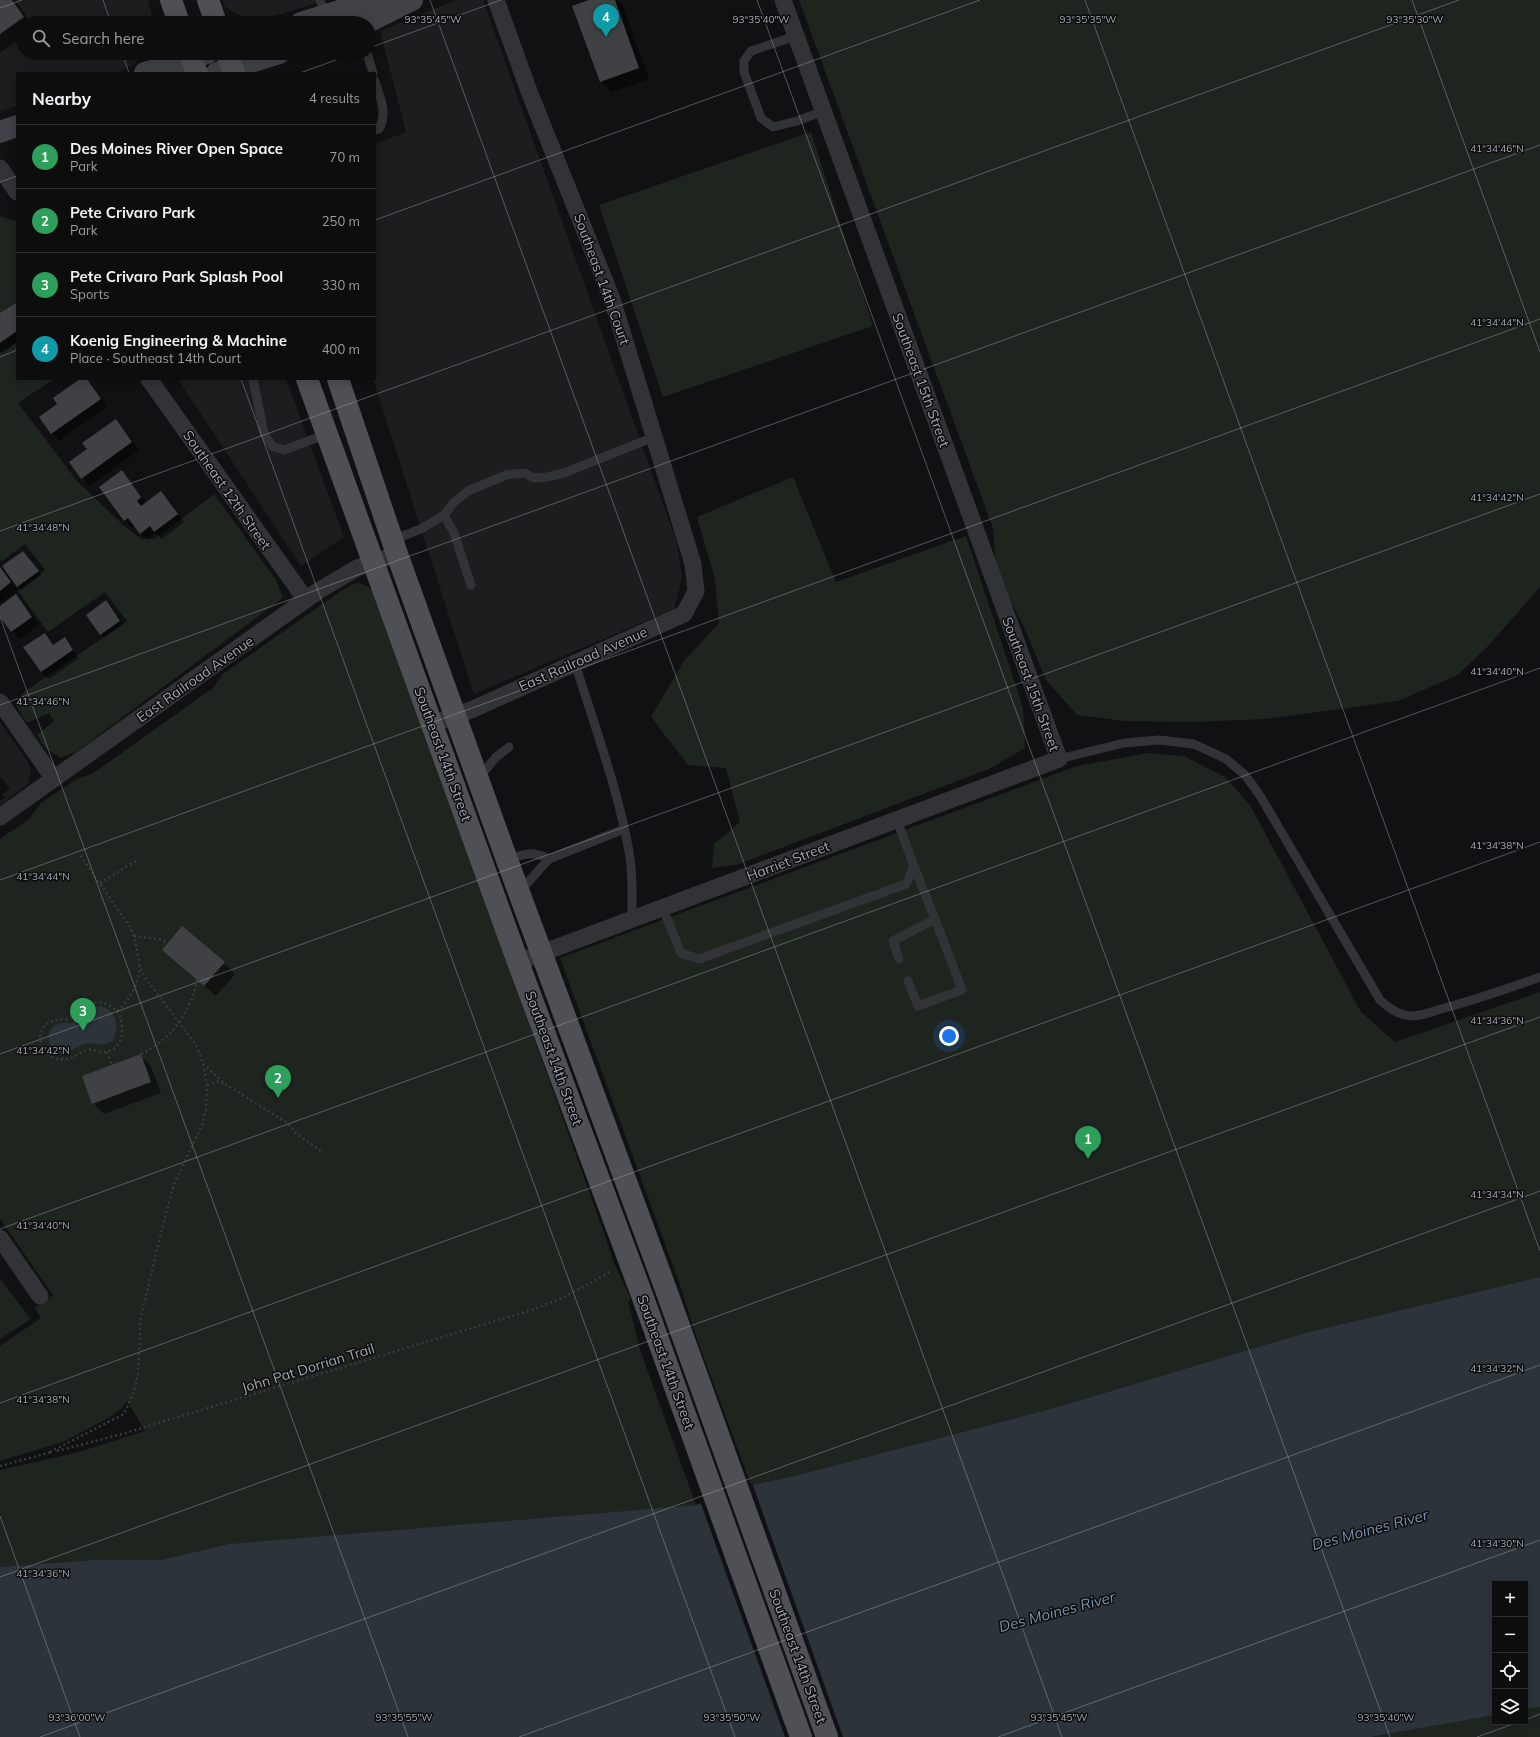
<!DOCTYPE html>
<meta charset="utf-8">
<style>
body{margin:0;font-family:Mulish,sans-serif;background:#161617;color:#f1f3f6}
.controls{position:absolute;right:12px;bottom:12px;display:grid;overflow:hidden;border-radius:0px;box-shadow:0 2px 10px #0003}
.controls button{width:36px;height:36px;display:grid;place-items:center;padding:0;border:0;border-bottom:1px solid #2d2d2e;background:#0d0d0e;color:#f1f3f6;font:20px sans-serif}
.you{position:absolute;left:949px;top:1036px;width:14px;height:14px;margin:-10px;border:3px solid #fff;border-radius:50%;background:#1a73e8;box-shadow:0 0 0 6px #1a73e833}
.badge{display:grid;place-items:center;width:26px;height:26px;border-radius:50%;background:#e5b936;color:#fff;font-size:13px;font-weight:700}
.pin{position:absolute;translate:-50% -33px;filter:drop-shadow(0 1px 2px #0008)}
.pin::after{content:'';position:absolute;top:21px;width:14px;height:12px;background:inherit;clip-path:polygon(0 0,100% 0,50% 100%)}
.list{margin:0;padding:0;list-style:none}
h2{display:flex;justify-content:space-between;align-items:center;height:52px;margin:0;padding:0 16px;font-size:17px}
h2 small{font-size:13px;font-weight:400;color:#9a9c9e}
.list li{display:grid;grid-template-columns:26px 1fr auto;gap:12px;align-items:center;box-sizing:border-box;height:64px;padding:0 16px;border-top:1px solid #2d2d2e}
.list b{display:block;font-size:15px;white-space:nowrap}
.list p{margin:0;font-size:13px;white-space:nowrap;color:#9a9c9e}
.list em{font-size:13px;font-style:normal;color:#9a9c9e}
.icon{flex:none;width:22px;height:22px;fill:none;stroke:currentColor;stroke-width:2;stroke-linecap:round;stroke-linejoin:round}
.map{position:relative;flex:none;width:1540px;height:1737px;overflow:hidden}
.search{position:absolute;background:#0d0d0e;box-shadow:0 2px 10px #0003;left:16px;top:16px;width:360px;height:44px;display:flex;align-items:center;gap:10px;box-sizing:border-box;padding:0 14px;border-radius:22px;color:#9a9c9e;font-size:15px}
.panel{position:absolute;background:#0d0d0e;box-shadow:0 2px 10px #0003;left:16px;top:72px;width:360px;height:308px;border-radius:0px}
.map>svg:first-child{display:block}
</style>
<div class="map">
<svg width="1540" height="1737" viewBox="0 0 1540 1737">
<rect width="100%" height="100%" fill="#111113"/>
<path fill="#1d1d1f" d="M0,0H148L154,23H23V53H145L134,64L115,73H17V106L0,111Z
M222,0H325L253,23L225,7Z
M456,0H483L677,543L682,577L674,609L474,694L373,379H375V144L406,132L380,31Z
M178,379H286L344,537L301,566Z
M0,722L28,762L31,770L28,784L0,805Z"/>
<path fill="#1e251f" d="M799,0H1540V587L1490,644L1458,675L1398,701L1267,719L1191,722L1125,721L1077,715L1046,680L1024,627L996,572L993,528Z
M811,132L873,326L663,397L599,205Z
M0,216L17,222V301L0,313Z
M17,341V379H54L18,403L77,481L122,524L141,539H155L214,494L276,580L283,598L76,752L61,758L45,748L37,735L54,721L49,713L27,723L15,704L24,692L127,621L105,592L48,632L18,591L45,570L25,544L2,561L0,559V353Z
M793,477L836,582L966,536L1023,707L1025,748L989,769L736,865L712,868L714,844L740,822L726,768L688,765L651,717L684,661L719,623L715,579L697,517Z
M360,583L370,588L375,594L605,1236L613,1261L631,1299L628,1301L640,1350L696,1505L228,1544L161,1560H93L0,1567V1470L79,1452L145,1431L127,1401L120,1410L110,1417L63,1442L0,1461V1346L41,1318L35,1308L53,1295L0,1219V839L29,819L41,803L78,778L92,774L213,688L223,674L341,591L351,585Z
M1148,753L1184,756L1225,777L1250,805L1361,1012L1395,1042L1540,992V1277L1305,1333L1054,1408L790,1477L751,1485L697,1339L679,1282L560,958L1077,766Z
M0,1279L31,1319L0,1339Z
M1540,1707V1737H1371L1495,1715V1722H1525V1709Z"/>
<path fill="#2c333a" d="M100,1006C118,1010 120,1027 112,1041C100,1048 97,1042 85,1044C76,1045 71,1054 62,1054C48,1053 44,1033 54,1026C60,1022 66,1024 72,1023L90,1008Z
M1540,1277V1707L1525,1709V1584H1495V1715L1371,1737H0V1567L93,1560H161L228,1544L696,1505L751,1485L790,1477L1054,1408L1305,1333Z"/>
<path fill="#111113" d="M752,1483L843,1737H785L700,1501Z"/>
<path fill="#0007" d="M0,0H15L31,23H23V37L0,53Z
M592,0H618L622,4L649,79L612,92L601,81Z
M17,304V343L2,353L0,352V315Z
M82,379H86L91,384L107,406L59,441L40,417L59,404Z
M115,420L139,450L89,486L70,462L89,449Z
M121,472L147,503L161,493L184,522L162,539L156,533L147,540L135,525L132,527L125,520L100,487Z
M26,555L41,575L21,590L3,567Z
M0,566L18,590L0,603Z
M16,595L23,603L39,624L19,639L0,615V607Z
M109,605L123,624L104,638L101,634Z
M44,634L55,645L64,639L79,658L49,679L41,672Z
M0,776L10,789L2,795L5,798L0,801Z
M163,950L224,963L235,974L216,996Z
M140,1055L151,1066L161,1093L104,1114L93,1103Z"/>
<path fill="#404145" d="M0,0H12L24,17L0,34Z
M589,0H615L639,68L600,82L572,6Z
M17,302V331L0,343V313Z
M80,379H87L101,399L51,434L39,417L57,404L53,398Z
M116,419L132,442L81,479L69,462L87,449L82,443Z
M122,470L141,497L137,501L141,506L161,491L178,514L154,532L150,526L140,534L128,518L124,521L99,487Z
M23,551L39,571L17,587L2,566Z
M0,567L11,582L0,591Z
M16,594L32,617L11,632L0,617V606Z
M106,600L120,621L100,635L86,615Z
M45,633L53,645L65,637L73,650L41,672L23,647Z
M182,926L225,962L204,986L162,950Z
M141,1054L151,1082L92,1104L82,1076Z"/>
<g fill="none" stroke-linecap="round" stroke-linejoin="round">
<path stroke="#393a3e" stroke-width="2.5" stroke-dasharray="2 3" stroke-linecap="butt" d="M100,883L139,859
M134,936L159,939L168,943
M117,1011C125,1024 126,1049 105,1052C99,1053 93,1049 87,1050C81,1051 77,1056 71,1058C61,1061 49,1059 44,1049C43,1046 40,1041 40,1038C43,1014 63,1023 73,1017C77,1015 79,1009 83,1006C94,999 108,1003 117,1011C131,999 138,984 140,966
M107,1052L112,1065
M141,1054C171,1039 190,1014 197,980
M203,1064L225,1084L287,1123L296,1133L321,1151H324
M207,1085L218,1082L224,1084
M57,1451L122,1434L535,1309L564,1297L612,1271
M50,1452L124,1414L134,1392L138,1374L141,1316L165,1217L174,1184L203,1123L206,1109L207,1085L203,1063L196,1045L146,979L140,966L134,936L130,927L80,855
M0,1466L52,1452"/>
<path stroke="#323337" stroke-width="9" d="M320,0L326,15
M796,36L751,51L744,61V72L761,118L773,127L797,121L823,111
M367,53L373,73
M375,81C380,99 388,111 379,129L375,130
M253,379L264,433L272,446L284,450L327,434
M444,515L454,533L471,585
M392,540L421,529L444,515L454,502L468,491L506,475L524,473L534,478L547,477L564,473L654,437
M575,663C594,724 616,784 628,846C633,870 632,895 632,919
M1059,759L1124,743L1159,740L1194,744L1226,759L1245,775L1259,794L1380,1000C1389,1008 1398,1015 1412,1016C1421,1016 1432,1012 1441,1009C1475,1000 1507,989 1540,977
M479,778L496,757L509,747
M507,860C524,854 532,850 549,859
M914,866L935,919
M520,891L549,859L624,829
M663,909L681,953L699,959L906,884L914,866L897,820
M899,959L893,941L935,919L962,990L918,1006L908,981"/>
<path stroke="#323337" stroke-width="17" d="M0,168L17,192
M149,379L306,600
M0,702L54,779
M432,724L471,710L684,614L696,591L693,564L612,299L530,94L496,0
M0,817L318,591L357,568L397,554
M518,962L1059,759L783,0
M0,1238L40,1296"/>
<path stroke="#414247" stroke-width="22" d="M301,23L349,8L393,0
M366,23L412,0
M145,73L207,53
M217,73L279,53
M0,132L17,126"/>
<path stroke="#4f5056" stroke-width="22" d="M171,0L179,23
M208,0L216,23
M189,53L197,73
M227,53L234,73
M307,379L518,962L642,1295L801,1737
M338,379L397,554L507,860L665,1287L827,1737"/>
</g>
<path fill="none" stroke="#a3a7b2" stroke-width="1" stroke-opacity="0.45" d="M103,0L111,23M430,0L1062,1737M757,0L1390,1737M1085,0L1540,1251M1412,0L1540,352M0,8L22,0M369,48L501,0M122,53L129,73M300,73L355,53M0,182L17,176M375,220L980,0M0,357L17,350M241,379L735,1737M0,531L1459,0M0,617L408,1737M0,705L1540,145M0,880L1540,319M0,1054L1540,494M0,1229L1540,668M0,1403L1540,842M0,1516L80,1737M0,1577L1540,1017M1525,1720L1540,1714M40,1737L1540,1191M519,1737L1540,1365M998,1737L1540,1540M1477,1737L1519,1722"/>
<g text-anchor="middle" stroke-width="3" stroke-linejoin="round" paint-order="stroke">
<g font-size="14" fill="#a3a7b2" stroke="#0c0c0d">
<text transform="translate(602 279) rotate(70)" y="5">Southeast 14th Court</text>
<text transform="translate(921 380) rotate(70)" y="5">Southeast 15th Street</text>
<text transform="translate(227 490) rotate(55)" y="5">Southeast 12th Street</text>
<text transform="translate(583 659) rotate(-24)" y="5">East Railroad Avenue</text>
<text transform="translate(195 679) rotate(-35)" y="5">East Railroad Avenue</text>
<text transform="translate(1031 684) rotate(70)" y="5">Southeast 15th Street</text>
<text transform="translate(443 754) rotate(70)" y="5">Southeast 14th Street</text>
<text transform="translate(788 861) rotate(-21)" y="5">Harriet Street</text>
<text transform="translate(554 1058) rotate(70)" y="5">Southeast 14th Street</text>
<text transform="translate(666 1362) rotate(70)" y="5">Southeast 14th Street</text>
<text transform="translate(308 1368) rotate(-17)" y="5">John Pat Dorrian Trail</text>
<text transform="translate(798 1656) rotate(70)" y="5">Southeast 14th Street</text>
</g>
<g font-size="15" font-style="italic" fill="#7c92ac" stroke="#0c0c0d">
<text transform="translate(1370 1530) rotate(-15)" y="5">Des Moines River</text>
<text transform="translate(1057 1612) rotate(-15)" y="5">Des Moines River</text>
</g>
</g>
<g font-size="10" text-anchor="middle" fill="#a3a7b2" stroke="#0c0c0d" stroke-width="3" stroke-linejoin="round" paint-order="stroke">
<text x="1415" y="23">93°35'30"W</text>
<text x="433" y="23">93°35'45"W</text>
<text x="761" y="23">93°35'40"W</text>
<text x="1088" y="23">93°35'35"W</text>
<text x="1497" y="152">41°34'46"N</text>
<text x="1497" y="326">41°34'44"N</text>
<text x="1497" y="501">41°34'42"N</text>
<text x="43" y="531">41°34'48"N</text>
<text x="1497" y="675">41°34'40"N</text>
<text x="43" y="705">41°34'46"N</text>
<text x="1497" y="849">41°34'38"N</text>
<text x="43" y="880">41°34'44"N</text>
<text x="1497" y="1024">41°34'36"N</text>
<text x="43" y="1054">41°34'42"N</text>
<text x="1497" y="1198">41°34'34"N</text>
<text x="43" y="1229">41°34'40"N</text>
<text x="1497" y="1372">41°34'32"N</text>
<text x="43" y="1403">41°34'38"N</text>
<text x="1497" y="1547">41°34'30"N</text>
<text x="43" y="1577">41°34'36"N</text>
<text x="77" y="1721">93°36'00"W</text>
<text x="404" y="1721">93°35'55"W</text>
<text x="732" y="1721">93°35'50"W</text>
<text x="1059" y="1721">93°35'45"W</text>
<text x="1386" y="1721">93°35'40"W</text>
</g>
</svg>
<div class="controls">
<button>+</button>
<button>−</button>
<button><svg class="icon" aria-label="locate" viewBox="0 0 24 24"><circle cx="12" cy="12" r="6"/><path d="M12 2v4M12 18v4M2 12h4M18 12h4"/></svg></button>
<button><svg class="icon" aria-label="layers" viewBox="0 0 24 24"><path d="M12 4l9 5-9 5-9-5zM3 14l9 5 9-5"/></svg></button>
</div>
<div class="you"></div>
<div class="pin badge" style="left:1088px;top:1159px;background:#2e9e5b">1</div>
<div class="pin badge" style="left:278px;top:1098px;background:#2e9e5b">2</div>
<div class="pin badge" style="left:83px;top:1031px;background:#2e9e5b">3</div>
<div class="pin badge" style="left:606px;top:37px;background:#0f9aa8">4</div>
<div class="search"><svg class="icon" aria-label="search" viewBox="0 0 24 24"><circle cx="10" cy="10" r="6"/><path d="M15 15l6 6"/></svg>Search here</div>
<section class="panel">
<h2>Nearby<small>4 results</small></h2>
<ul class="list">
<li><span class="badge" style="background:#2e9e5b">1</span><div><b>Des Moines River Open Space</b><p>Park</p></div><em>70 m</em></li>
<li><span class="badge" style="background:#2e9e5b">2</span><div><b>Pete Crivaro Park</b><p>Park</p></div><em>250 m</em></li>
<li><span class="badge" style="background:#2e9e5b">3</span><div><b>Pete Crivaro Park Splash Pool</b><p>Sports</p></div><em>330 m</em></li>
<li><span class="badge" style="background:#0f9aa8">4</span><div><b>Koenig Engineering &amp; Machine</b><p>Place · Southeast 14th Court</p></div><em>400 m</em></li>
</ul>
</section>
</div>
